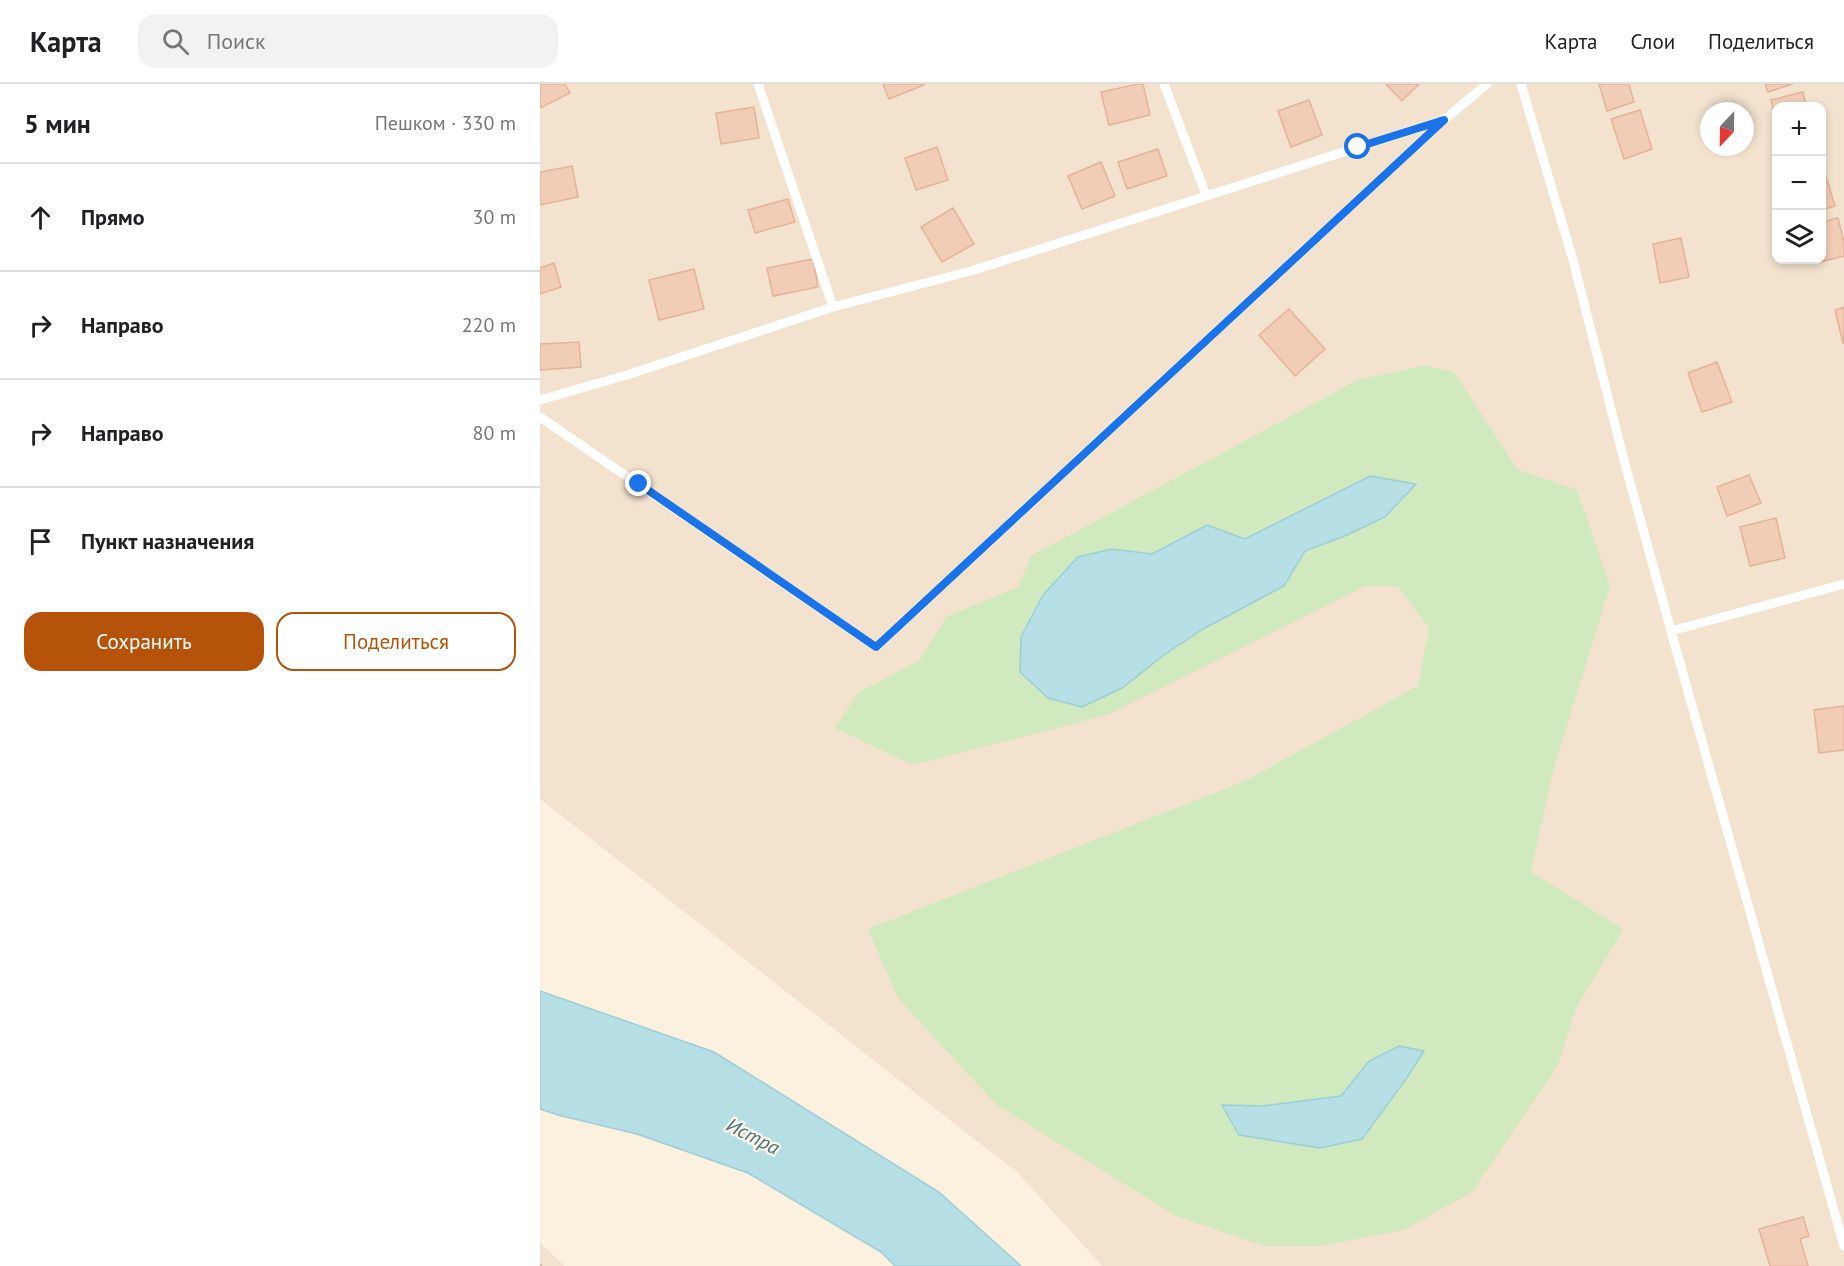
<!DOCTYPE html>
<html lang="ru">
<meta charset="utf-8">
<style>
body{margin:0;font-family:"PT Sans",sans-serif;background:#f2f2f2;color:#202124}
.controls{position:absolute;right:18px;top:18px;display:grid;overflow:hidden;border-radius:12px;box-shadow:0 3px 9px #0003}
.controls button{width:54px;height:54px;display:grid;place-items:center;padding:0;border:0;border-bottom:2px solid #e0e0e0;background:#fff;color:#202124;font:30px sans-serif}
.compass{position:absolute;left:1160px;top:18px;width:54px;height:54px;border-radius:50%;background:#fff;box-shadow:0 3px 9px #0003;rotate:202deg}
.stop{position:absolute;width:18px;height:18px;margin:-14px;border:4px solid #1a73e8;border-radius:50%;background:#fff}
.stop.end{background:#1a73e8;border-color:#fff;box-shadow:0 2px 6px #0008}
.list{margin:0;padding:0;list-style:none}
h2{display:flex;justify-content:space-between;align-items:center;height:78px;margin:0;padding:0 24px;font-size:26px}
h2 small{font-size:20px;font-weight:400;color:#757577}
.list li{display:grid;grid-template-columns:39px 1fr auto;gap:18px;align-items:center;box-sizing:border-box;height:108px;padding:0 24px;border-top:2px solid #e0e0e0}
.list b{display:block;font-size:22px;white-space:nowrap}
.list em{font-size:20px;font-style:normal;color:#757577}
.actions{display:flex;gap:12px;padding:18px 24px}
.actions a{flex:1;padding:14px 0;border:2px solid #b45309;border-radius:18px;text-align:center;font-size:21px;color:#b45309}
.actions .main{background:#b45309;color:#fff}
.icon{flex:none;width:33px;height:33px;fill:none;stroke:currentColor;stroke-width:2;stroke-linecap:round;stroke-linejoin:round}
.map{position:relative;flex:none;width:1304px;height:1182px;overflow:hidden}
header{display:flex;align-items:center;gap:36px;box-sizing:border-box;height:84px;padding:0 30px;background:#fff;border-bottom:2px solid #e0e0e0}
header strong{font-size:28px}
nav{display:flex;gap:33px;margin-inline-start:auto;font-size:21px}
.search{width:420px;height:54px;background:#f2f2f2;display:flex;align-items:center;gap:15px;box-sizing:border-box;padding:0 21px;border-radius:18px;color:#757577;font-size:22px}
main{display:flex}
aside{flex:1;background:#fff}
.map>svg:first-child{display:block}
</style>
<header>
<strong>Карта</strong>
<div class="search"><svg class="icon" aria-label="search" viewBox="0 0 24 24"><circle cx="10" cy="10" r="6"/><path d="M15 15l6 6"/></svg>Поиск</div>
<nav><a>Карта</a><a>Слои</a><a>Поделиться</a></nav>
</header>
<main>
<aside>
<h2>5 мин<small>Пешком · 330 m</small></h2>
<ul class="list">
<li><svg class="icon" aria-label="ahead" viewBox="0 0 24 24"><path d="M12 20V5M6 11l6-6 6 6"/></svg><div><b>Прямо</b></div><em>30 m</em></li>
<li><svg class="icon" aria-label="right" viewBox="0 0 24 24"><path d="M7 20v-9h11M14 6l5 5-5 5"/></svg><div><b>Направо</b></div><em>220 m</em></li>
<li><svg class="icon" aria-label="right" viewBox="0 0 24 24"><path d="M7 20v-9h11M14 6l5 5-5 5"/></svg><div><b>Направо</b></div><em>80 m</em></li>
<li><svg class="icon" aria-label="arrive" viewBox="0 0 24 24"><path d="M6 21V4h12l-3 4 3 4H6"/></svg><div><b>Пункт назначения</b></div></li>
</ul>
<div class="actions"><a class="main">Сохранить</a><a>Поделиться</a></div>
</aside>
<div class="map">
<svg width="1304" height="1182" viewBox="0 0 1304 1182">
<rect width="100%" height="100%" fill="#fcf0df"/>
<path fill="#f3e2ce" fill-rule="evenodd" d="M0,0H1304V1182H562L479,1090L0,715ZM1236,22H1282V176H1236ZM1169,27H1205V63H1169Z
M0,1159L25,1182H0Z"/>
<path fill="#d0e9bf" d="M883,282L913,287L978,386L1037,406L1070,502L1013,687L991,788L1083,845L1036,924L1018,981L932,1108L864,1146L780,1162H724L636,1132L457,1021L358,914L328,845L705,697L878,602L889,544L858,502H825L567,631L373,681L295,644L318,609L380,576L406,533L478,503L491,472L818,296Z"/>
<path fill="#b5dfe5" stroke="#9bced6" stroke-width="1.5" d="M830,392L876,400L845,433L807,451L765,467L744,502L663,545L624,571L582,604L542,623L508,614L480,588L481,553L503,511L538,473L572,465L612,470L667,441L705,455Z
M0,907L174,968L399,1108L481,1182H355L341,1168L208,1089L97,1050L18,1031L0,1025Z
M859,962L884,967L866,995L822,1055L780,1064L699,1051L682,1021L722,1022L801,1012L829,977Z"/>
<path fill="#f1cdb7" stroke="#e3b398" stroke-width="1.5" d="M0,0H25L30,9L0,24Z
M343,0H383L384,1L349,15Z
M598,0H603L610,31L569,41L561,8Z
M846,0H879L862,17Z
M1059,0H1089L1094,18L1067,27Z
M1225,0H1253L1228,8Z
M1263,8L1266,22H1236V36L1231,16Z
M769,16L782,51L751,63L738,27Z
M214,23L219,54L181,60L176,29Z
M1100,26L1112,65L1084,75L1071,35Z
M397,63L408,96L376,106L365,74Z
M618,65L627,92L587,105L578,78Z
M561,78L575,112L542,125L528,92Z
M32,82L38,113L0,121V88Z
M1284,86L1295,122L1282,126V87Z
M248,115L255,138L215,149L208,126Z
M413,124L434,160L402,178L381,143Z
M1298,134L1304,159V172L1276,179L1275,176H1282V138Z
M1141,154L1149,193L1120,199L1113,160Z
M273,175L278,203L233,212L227,184Z
M14,179L21,203L0,210V184Z
M154,185L164,225L119,236L109,196Z
M1304,223V259H1303L1295,226Z
M749,225L785,265L755,292L719,251Z
M39,258L41,283L0,286V260Z
M1177,278L1192,318L1162,328L1148,289Z
M1209,391L1221,419L1187,432L1177,403Z
M1236,434L1245,474L1210,482L1200,443Z
M1304,622V666L1279,669L1274,626Z
M1263,1133L1269,1152L1260,1155L1268,1182H1230L1219,1145Z"/>
<g fill="none" stroke-linecap="round" stroke-linejoin="round">
<path stroke="#d5b19b" stroke-width="4" stroke-dasharray="1.5 4.5" stroke-linecap="butt" d="M0,1181L1,1182"/>
<path stroke="#fff" stroke-width="9" d="M218,0L293,223
M624,0L666,111
M981,0L1033,176L1085,380L1131,547L1304,1162
M0,316L87,291L293,223L431,187L904,36L947,0
M0,333L336,563L904,36
M1131,547L1304,500"/>
</g>
<g fill="none" stroke-linecap="round" stroke-linejoin="round">
<path stroke="#1a73e8" stroke-width="8" d="M99,400L336,563L904,36L818,63"/>
</g>
<g text-anchor="middle" stroke-width="4.5" stroke-linejoin="round" paint-order="stroke">
<g font-size="20" font-style="italic" fill="#3f757f" stroke="#fff4e5">
<text transform="translate(213 1052) rotate(27)" y="7">Истра</text>
</g>
</g>
</svg>
<div class="controls">
<button>+</button>
<button>−</button>
<button><svg class="icon" aria-label="layers" viewBox="0 0 24 24"><path d="M12 4l9 5-9 5-9-5zM3 14l9 5 9-5"/></svg></button>
</div>
<svg class="compass" viewBox="-18 -18 36 36"><path d="M0-13l5 13h-10z" fill="#e53935"/><path d="M0 13l5-13h-10z" fill="#757577"/></svg>
<div class="stop" style="left:818px;top:63px"></div>
<div class="stop end" style="left:99px;top:400px"></div>
</div>
</main>
